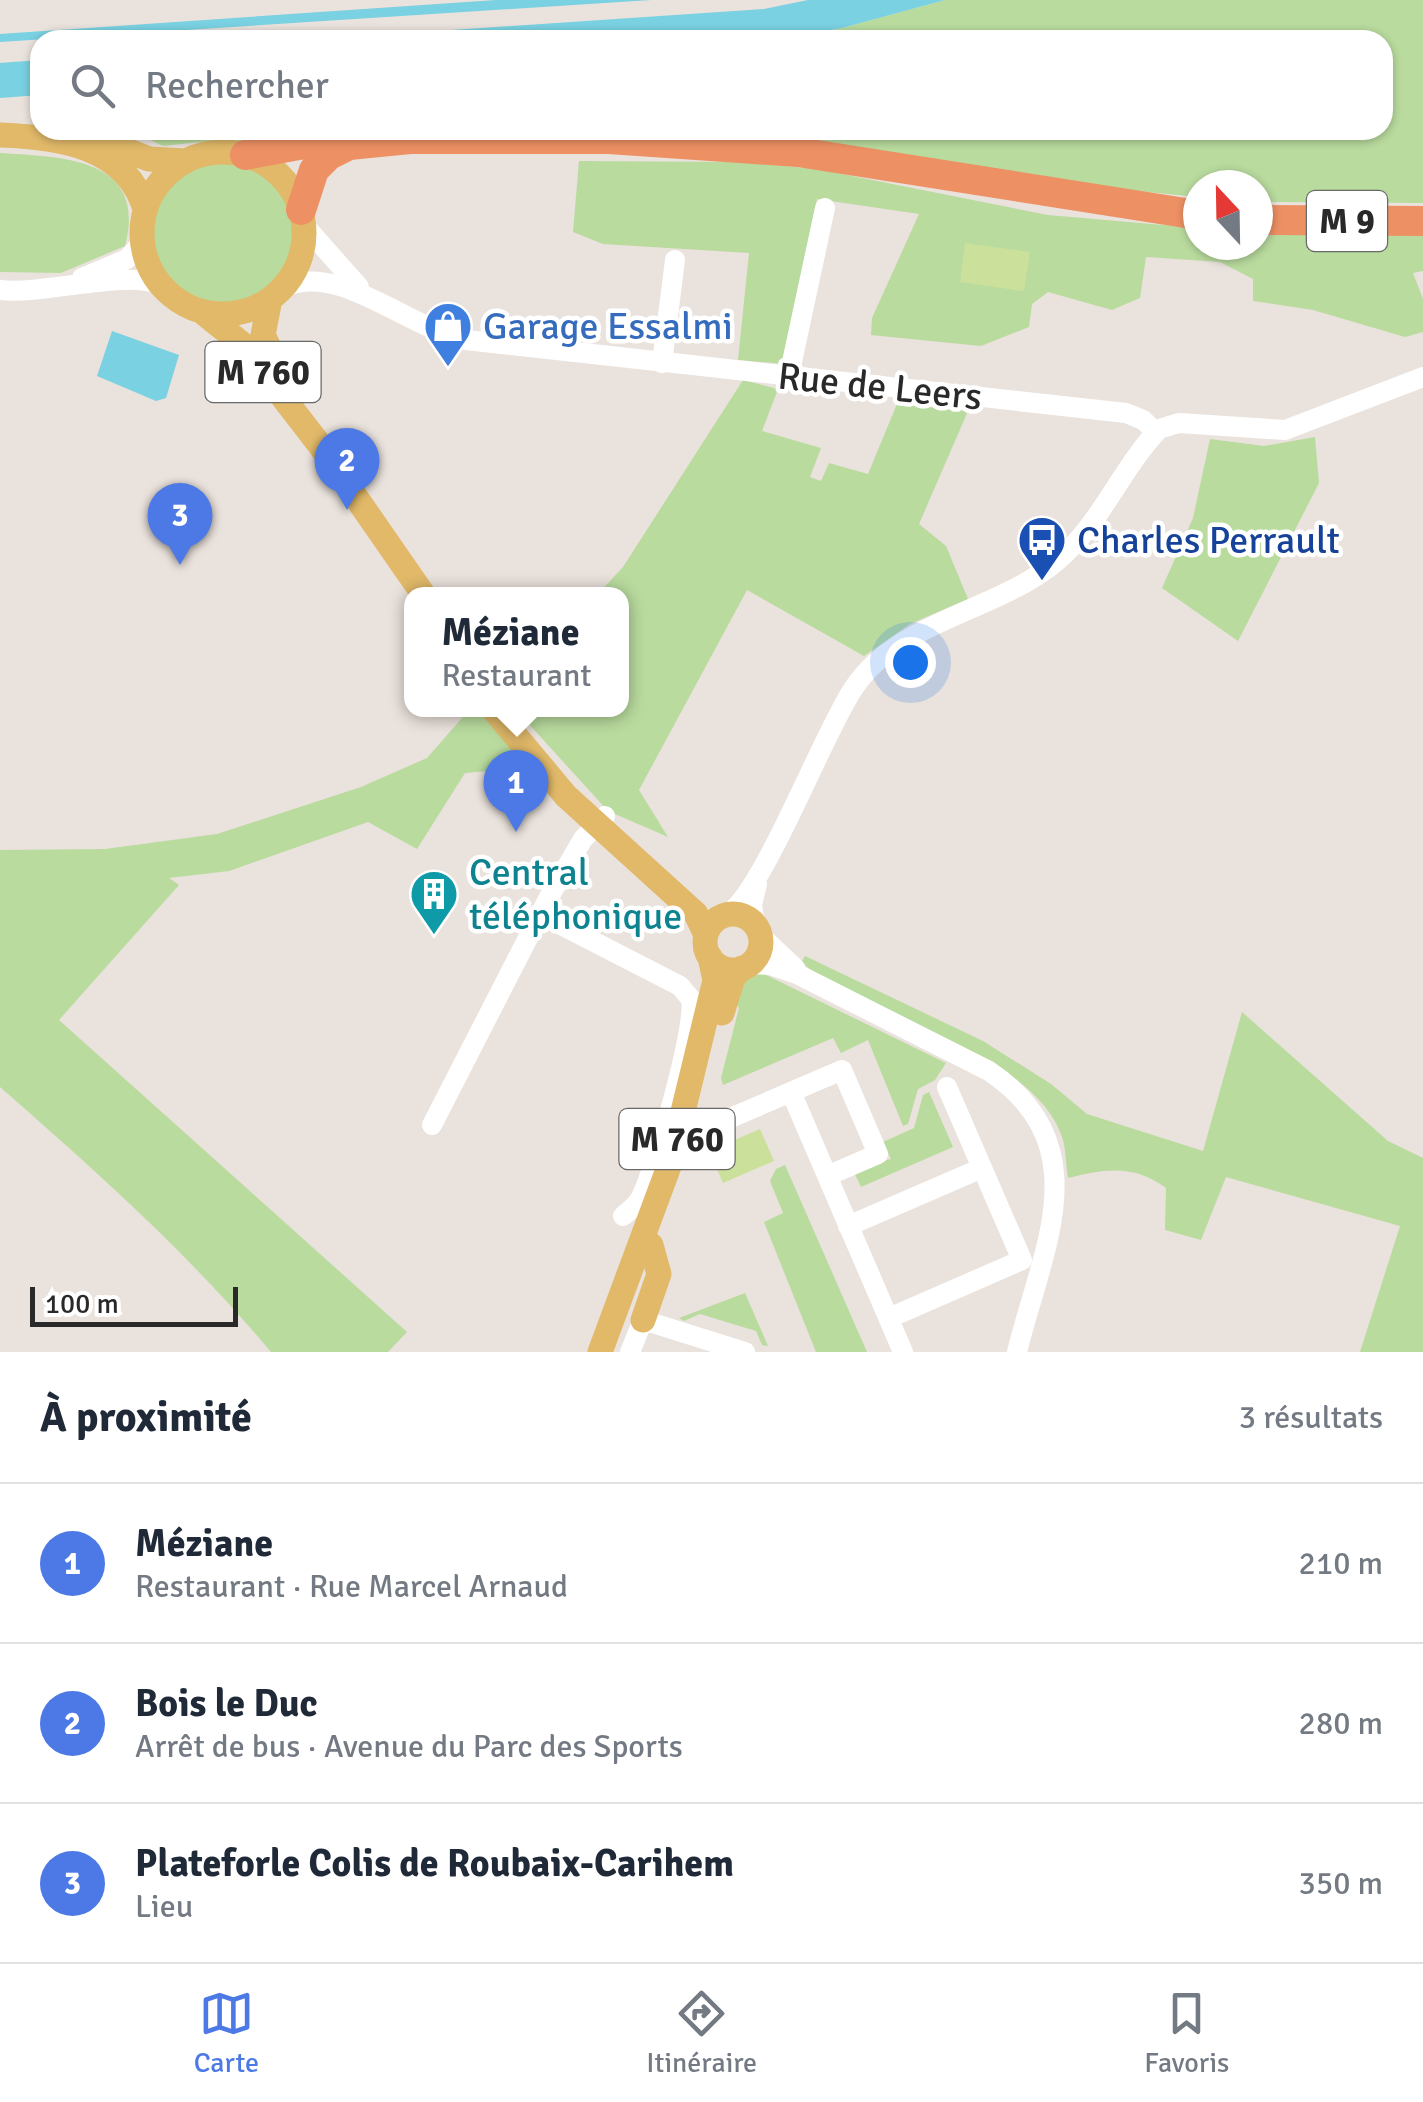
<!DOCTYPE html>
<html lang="fr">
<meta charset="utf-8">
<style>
body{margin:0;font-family:Signika,sans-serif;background:#f2f2f3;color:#1f2937}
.compass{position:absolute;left:1183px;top:170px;width:90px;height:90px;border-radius:50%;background:#fff;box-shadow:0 2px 8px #0004;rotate:338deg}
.scale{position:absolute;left:30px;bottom:25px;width:208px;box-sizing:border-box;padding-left:10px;border:5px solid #292929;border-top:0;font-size:28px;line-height:35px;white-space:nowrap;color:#292929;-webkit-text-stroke:8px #fff;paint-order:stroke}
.you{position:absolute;left:910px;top:662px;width:35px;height:35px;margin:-25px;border:8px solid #fff;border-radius:50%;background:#1a73e8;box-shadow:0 0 0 15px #1a73e833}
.badge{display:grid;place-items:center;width:65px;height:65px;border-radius:50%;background:#4c79e6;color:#fff;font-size:32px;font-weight:700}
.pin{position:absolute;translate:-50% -82px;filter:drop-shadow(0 2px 5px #0008)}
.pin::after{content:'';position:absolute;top:52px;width:35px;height:30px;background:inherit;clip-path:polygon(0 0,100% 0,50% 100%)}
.popup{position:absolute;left:404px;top:587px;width:225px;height:130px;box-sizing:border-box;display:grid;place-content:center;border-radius:20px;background:#fff;filter:drop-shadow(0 2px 8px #0005);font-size:32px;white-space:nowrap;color:#747a83}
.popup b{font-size:38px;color:#1f2937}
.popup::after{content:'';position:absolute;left:50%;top:100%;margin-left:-20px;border:20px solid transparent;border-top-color:#fff}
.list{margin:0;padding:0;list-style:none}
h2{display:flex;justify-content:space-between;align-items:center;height:130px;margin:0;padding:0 40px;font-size:42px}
h2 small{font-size:32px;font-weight:400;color:#747a83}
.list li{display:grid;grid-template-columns:65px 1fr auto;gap:30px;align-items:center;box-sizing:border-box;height:160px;padding:0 40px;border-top:2px solid #e0e1e3}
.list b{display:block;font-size:38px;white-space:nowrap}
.list p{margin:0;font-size:32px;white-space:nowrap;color:#747a83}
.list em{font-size:32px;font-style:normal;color:#747a83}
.icon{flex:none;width:55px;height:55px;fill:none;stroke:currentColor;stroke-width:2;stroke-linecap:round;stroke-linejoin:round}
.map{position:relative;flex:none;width:1423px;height:1352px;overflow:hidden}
.search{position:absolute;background:#fff;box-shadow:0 2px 8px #0004;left:30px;right:30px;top:30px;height:110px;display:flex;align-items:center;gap:25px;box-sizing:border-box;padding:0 35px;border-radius:30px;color:#747a83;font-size:38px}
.sheet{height:610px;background:#fff}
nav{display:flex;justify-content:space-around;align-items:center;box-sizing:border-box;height:140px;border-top:2px solid #e0e1e3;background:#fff;font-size:28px;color:#747a83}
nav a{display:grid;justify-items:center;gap:5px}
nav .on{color:#4c79e6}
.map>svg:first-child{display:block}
</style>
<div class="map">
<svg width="1423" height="1352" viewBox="0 0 1423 1352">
<rect width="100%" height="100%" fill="#eae2dc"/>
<path fill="#b9db9e" d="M945,0H1423V203L1258,202V185H1198V197C1032,183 871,142 705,130H1383V40H772L842,28Z
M129,130H334L247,142L218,140L163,146Z
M0,153C64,157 148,158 125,246L61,273L0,272Z
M579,161L740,162L817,169L1048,215L1198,228V245H1258V231L1344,236L1423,232V271L1413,273L1423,299V332L1405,337L1313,310L1253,301V279L1220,262L1146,257L1140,298L1112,310L1048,292L1032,304L1029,327L981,346L871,335L872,318L919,214L817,199L785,364L738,360L749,253L603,244L573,232Z
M151 233a72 72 0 1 1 144 0a72 72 0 1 1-144 0Z
M743,380L778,389L762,431L821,448L810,477L821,481L829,463L868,474L897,404L968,411L919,524L946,546L968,599L910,624L864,656L747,590L639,790L668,837L608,811L516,710H621V594H598L623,567Z
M1315,437L1319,483L1238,641L1162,588L1193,518L1210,439L1264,446Z
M469,710H485L514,750L489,771L465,773L417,849L368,822L229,871L169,878L179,885L59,1020L407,1332L388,1352H271C189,1254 96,1171 0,1087V850L105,849L217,834L361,787L427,758Z
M805,956L983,1041L1051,1084L1087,1114L1203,1151L1242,1012L1388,1141L1423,1158V1352H1360L1400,1226L1226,1177L1201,1240L1165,1230L1166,1188C1133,1164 1105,1169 1068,1178C1066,1166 1066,1152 1063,1140C1042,1069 928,1033 867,1003C847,993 827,980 808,968L802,961Z
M762,973L946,1063L935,1080L918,1089L908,1124L903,1126L868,1040L841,1053L833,1038L723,1085L721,1078L739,1008L736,1004L746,979Z
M929,1092L953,1147L861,1187L852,1168L891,1159L883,1142L914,1128L923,1095Z
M785,1165L867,1352H816L764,1222L783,1213L770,1181L776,1169Z
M745,1293L768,1346L762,1345L756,1331L700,1314L684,1321L679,1318Z"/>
<path fill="#cbe19b" d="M965,243L1030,252L1024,291L960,282Z
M760,1129L774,1161L723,1183L709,1151Z"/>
<path fill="#79d1e1" d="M496,0H651L0,42V34Z
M808,0H945L842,28L772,40H303L764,9Z
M40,60V95L0,98V63Z
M112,331L179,355L166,398L156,401L97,376Z"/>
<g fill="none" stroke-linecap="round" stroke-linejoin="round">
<path stroke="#fff" stroke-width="20" d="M304,225L359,287
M82,278L127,259L142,243
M284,287C339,262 406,327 466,340L1126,413L1143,420L1156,432
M0,290C45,295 124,270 159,284
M662,363L675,260
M789,376L825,208
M540,914L680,986L691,999C697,1025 655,1171 640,1199C636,1206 630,1210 623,1216
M728,914C764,890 822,736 853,689C899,619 995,613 1057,561C1100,525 1121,469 1159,429L1179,423L1285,430L1423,377
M755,924L752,905L757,884
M760,935L795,968
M751,964L770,965L797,974L989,1071C1100,1146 1042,1249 1017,1352
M791,1092L903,1352
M432,1125L549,897L583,839L605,816
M714,1125L842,1070L878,1154L827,1176
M848,1226L982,1168
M889,1318L1022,1260L947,1087
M630,1352L643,1320L745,1352"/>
<path stroke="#e1b969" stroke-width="25" d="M0,135C59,137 126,146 145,209
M100,140L149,159L186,161
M142 233a81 81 0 1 1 162 0a81 81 0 1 1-162 0Z
M270,299L263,335L284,378
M206,315L241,343L319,444L423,594
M494,710L566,796L696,914L706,935
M705 942a28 28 0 1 1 56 0a28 28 0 1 1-56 0Z
M722,1013L733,978L742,968
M643,1320L659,1274L651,1245
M600,1352L671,1161L715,980L710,957"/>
<path stroke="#ed9164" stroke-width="30" d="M245,155L353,135
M301,210L314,170L329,155L349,145L410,139H609L798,152L1198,215
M1258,220L1423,221"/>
</g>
<defs>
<g id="shop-pin" transform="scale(2.5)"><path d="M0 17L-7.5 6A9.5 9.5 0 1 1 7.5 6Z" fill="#3f7fe0" stroke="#fff"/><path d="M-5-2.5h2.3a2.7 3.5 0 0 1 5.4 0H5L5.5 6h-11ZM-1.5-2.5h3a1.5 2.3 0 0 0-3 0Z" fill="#fff"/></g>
<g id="bus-pin" transform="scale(2.5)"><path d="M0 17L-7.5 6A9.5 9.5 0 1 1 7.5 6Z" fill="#1a4fb4" stroke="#fff"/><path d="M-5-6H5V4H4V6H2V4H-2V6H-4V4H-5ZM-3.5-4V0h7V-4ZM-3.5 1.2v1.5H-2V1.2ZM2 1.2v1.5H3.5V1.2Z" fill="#fff"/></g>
<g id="building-pin" transform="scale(2.5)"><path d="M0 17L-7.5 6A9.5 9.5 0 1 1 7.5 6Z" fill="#0f9aa8" stroke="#fff"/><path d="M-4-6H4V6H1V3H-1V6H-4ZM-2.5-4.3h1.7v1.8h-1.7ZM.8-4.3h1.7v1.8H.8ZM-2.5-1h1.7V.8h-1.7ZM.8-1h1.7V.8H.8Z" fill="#fff"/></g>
</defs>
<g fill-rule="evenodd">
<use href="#shop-pin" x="448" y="326"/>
<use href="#bus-pin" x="1042" y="540"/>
<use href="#building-pin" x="434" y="894"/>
</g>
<g text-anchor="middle" stroke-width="9" stroke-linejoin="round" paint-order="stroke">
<g fill="#fff" stroke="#696969" stroke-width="2.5">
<rect x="1307" y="191" width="80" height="60" rx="8"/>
<rect x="205.5" y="342" width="115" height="60" rx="8"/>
<rect x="619.5" y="1109" width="115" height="60" rx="8"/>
</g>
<g font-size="35" font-weight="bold" fill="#292929">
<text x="1347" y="233">M 9</text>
<text x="263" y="384">M 760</text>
<text x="677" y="1151">M 760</text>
</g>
<g font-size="38" fill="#366cbe" stroke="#fff" text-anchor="start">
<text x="483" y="339">Garage Essalmi</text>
</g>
<g font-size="38" fill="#292929" stroke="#fff">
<text transform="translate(880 386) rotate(6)" y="13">Rue de Leers</text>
</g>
<g font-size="38" fill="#164399" stroke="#fff" text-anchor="start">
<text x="1077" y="553">Charles Perrault</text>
</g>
<g font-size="38" fill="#0d838f" stroke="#fff" text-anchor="start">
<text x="469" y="885">Central<tspan x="469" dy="44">téléphonique</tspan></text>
</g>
</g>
</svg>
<svg class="compass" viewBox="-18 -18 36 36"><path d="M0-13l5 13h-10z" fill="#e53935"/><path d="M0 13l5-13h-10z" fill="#747a83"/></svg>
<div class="scale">100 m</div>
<div class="you"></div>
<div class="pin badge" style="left:516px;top:832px">1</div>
<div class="popup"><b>Méziane</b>Restaurant</div>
<div class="pin badge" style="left:347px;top:510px">2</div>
<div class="pin badge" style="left:180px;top:565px">3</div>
<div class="search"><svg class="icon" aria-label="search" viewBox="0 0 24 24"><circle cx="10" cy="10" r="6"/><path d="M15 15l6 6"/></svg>Rechercher</div>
</div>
<section class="sheet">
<h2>À proximité<small>3 résultats</small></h2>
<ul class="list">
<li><span class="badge">1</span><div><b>Méziane</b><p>Restaurant · Rue Marcel Arnaud</p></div><em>210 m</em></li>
<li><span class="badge">2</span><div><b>Bois le Duc</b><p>Arrêt de bus · Avenue du Parc des Sports</p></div><em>280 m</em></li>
<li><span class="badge">3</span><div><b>Plateforle Colis de Roubaix-Carihem</b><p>Lieu</p></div><em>350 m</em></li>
</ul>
</section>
<nav>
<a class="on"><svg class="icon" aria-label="map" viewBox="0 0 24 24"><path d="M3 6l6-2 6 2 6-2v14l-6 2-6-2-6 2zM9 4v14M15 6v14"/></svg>Carte</a>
<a><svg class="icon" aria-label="directions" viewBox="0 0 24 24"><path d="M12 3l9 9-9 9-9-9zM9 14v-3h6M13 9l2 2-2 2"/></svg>Itinéraire</a>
<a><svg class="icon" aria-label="saved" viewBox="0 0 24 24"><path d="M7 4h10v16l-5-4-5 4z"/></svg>Favoris</a>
</nav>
